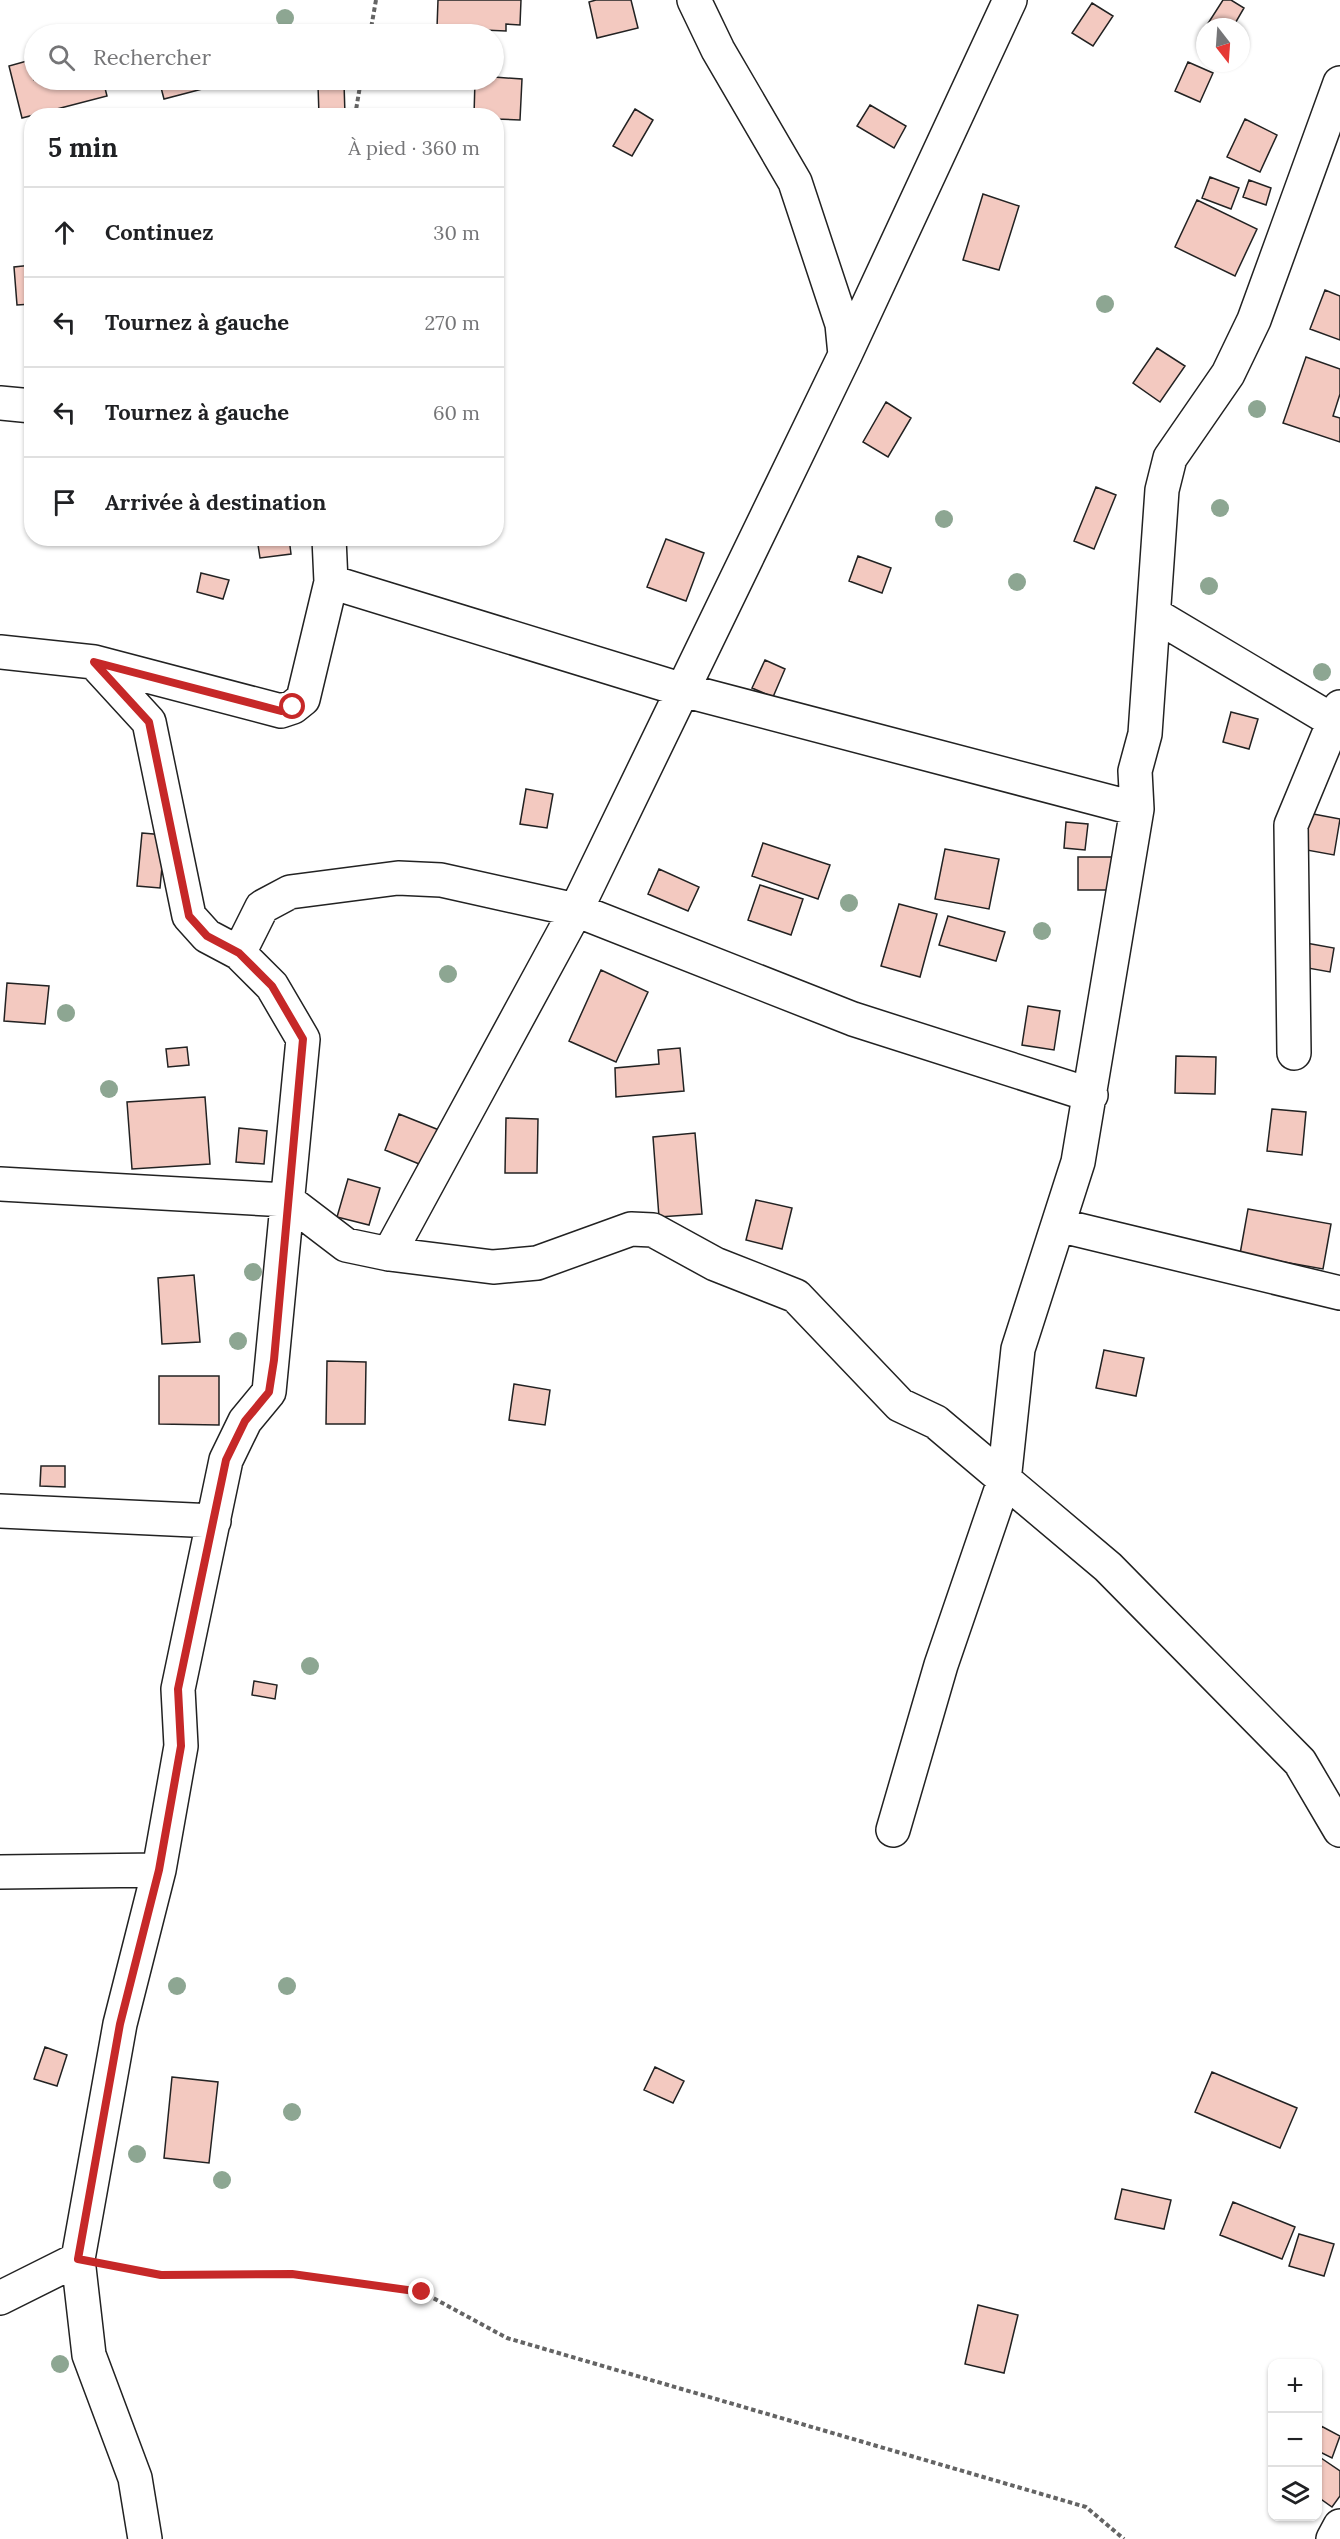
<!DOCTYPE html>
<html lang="fr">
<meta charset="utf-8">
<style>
body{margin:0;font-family:Lora,serif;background:#f2f2f2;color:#202124}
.controls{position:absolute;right:18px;bottom:18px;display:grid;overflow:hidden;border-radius:12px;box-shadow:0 2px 4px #0004}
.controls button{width:54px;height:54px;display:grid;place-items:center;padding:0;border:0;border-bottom:2px solid #e0e0e0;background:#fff;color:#202124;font:30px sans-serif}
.compass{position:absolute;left:1196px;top:18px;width:54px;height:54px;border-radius:50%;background:#fff;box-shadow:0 2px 4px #0004;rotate:163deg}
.stop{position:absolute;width:18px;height:18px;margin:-14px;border:4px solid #c62828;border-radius:50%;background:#fff}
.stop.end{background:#c62828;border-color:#fff;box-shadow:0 2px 6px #0008}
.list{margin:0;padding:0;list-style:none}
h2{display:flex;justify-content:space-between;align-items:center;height:78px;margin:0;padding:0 24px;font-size:26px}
h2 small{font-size:20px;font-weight:400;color:#757577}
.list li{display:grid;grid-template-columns:39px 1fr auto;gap:18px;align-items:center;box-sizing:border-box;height:90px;padding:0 24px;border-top:2px solid #e0e0e0}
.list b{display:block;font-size:22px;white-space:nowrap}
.list em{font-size:20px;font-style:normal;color:#757577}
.icon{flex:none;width:33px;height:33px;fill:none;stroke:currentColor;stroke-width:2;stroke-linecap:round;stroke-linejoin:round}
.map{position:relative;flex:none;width:1340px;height:2539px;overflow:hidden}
.search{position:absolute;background:#fff;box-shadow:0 2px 4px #0004;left:24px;top:24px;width:480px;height:66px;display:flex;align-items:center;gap:15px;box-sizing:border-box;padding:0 21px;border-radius:33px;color:#757577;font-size:22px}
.panel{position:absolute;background:#fff;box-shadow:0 2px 4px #0004;left:24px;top:108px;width:480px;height:438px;border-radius:24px}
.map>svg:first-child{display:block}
</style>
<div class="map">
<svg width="1340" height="2539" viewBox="0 0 1340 2539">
<rect width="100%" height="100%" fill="#fff"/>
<path fill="#f3c9c0" stroke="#222" stroke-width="1.5" d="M438,0H521L520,25L506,24V31L437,28Z
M596,0H631L638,28L597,38L589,2Z
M1223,0H1231L1244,8L1233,27H1211L1207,25Z
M1092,3L1113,16L1093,46L1072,33Z
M195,28L197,34H171Z
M34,59V80H103L107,96L22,118L9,66Z
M1188,62L1213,73L1200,102L1175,91Z
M494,77L522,79L520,120L496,119V116H474L475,80Z
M159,80H208L210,87L164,99Z
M344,83L345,115L319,116L318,85Z
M870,105L906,126L894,148L857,126Z
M635,109L653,120L632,156L613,146Z
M1245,119L1277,135L1260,172L1227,157Z
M1210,177L1239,188L1231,209L1202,198Z
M1249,180L1271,188L1266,205L1243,197Z
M983,194L1019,206L999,270L963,260Z
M1197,200L1257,229L1235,276L1175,247Z
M32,265V304L17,305L14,267Z
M1325,290L1340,296V340L1310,329Z
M1157,348L1185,366L1160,402L1133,383Z
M1306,357L1340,369V394L1333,416L1340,418V442L1283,423Z
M886,402L911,418L888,457L863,442Z
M1096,487L1116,495L1094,549L1074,541Z
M257,538H289L291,554L260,558Z
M666,539L704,553L686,601L647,587Z
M858,556L891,568L882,593L849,581Z
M201,573L229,580L223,599L197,592Z
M765,660L785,669L773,697L752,688Z
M1231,712L1258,719L1249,749L1223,742Z
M526,789L553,794L547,828L520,824Z
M1308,813L1340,819L1334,855L1301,849Z
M1066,822L1088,824L1085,850L1064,848Z
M142,833L165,835L160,888L137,886Z
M763,843L830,865L818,899L752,876Z
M945,849L999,859L989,909L935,899Z
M1078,857H1114V890H1078Z
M659,869L699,887L688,911L648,894Z
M760,885L803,899L791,935L748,920Z
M899,904L937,914L920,977L881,966Z
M948,916L1005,932L996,961L939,945Z
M1306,943L1334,948L1330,972L1302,967Z
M601,970L648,992L616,1062L569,1041Z
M7,983L49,986L45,1024L4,1021Z
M1028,1006L1060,1011L1054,1050L1022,1045Z
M187,1047L189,1065L168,1067L166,1049Z
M680,1048L684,1091L616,1097L615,1068L659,1064L658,1050Z
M1176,1056L1216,1057L1215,1094L1175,1093Z
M205,1097L210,1164L132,1169L127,1102Z
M1272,1109L1306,1112L1302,1155L1267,1151Z
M399,1114L439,1130L424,1166L385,1150Z
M506,1118L538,1119L537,1173H505Z
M239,1128L267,1131L264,1164L236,1162Z
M695,1133L702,1214L659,1217L653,1137Z
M348,1179L380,1188L369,1225L337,1217Z
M756,1200L792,1208L782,1249L746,1240Z
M1248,1209L1331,1224L1323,1269L1240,1254Z
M194,1275L200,1342L162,1344L158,1278Z
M1104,1350L1144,1358L1136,1396L1096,1388Z
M327,1361L366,1362L365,1424H326Z
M159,1376H219V1425L159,1424Z
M514,1384L550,1390L545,1425L509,1420Z
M41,1466H65V1487L40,1486Z
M254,1681L277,1685L275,1699L252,1695Z
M45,2047L67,2055L57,2086L34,2079Z
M655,2067L684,2081L673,2103L644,2090Z
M1212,2072L1297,2108L1280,2148L1195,2112Z
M172,2077L218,2082L209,2163L164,2158Z
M1122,2189L1171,2200L1164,2229L1115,2219Z
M1233,2202L1295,2227L1282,2259L1220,2235Z
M1299,2234L1334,2244L1324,2276L1289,2266Z
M978,2305L1018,2315L1004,2373L965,2364Z
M1321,2426L1340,2436L1332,2458L1318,2451V2433Z
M1318,2456L1340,2471V2496L1332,2507L1318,2497Z"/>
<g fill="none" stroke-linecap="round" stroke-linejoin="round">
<g stroke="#222" stroke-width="36">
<path id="minor" d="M694,0L718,50L795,182L842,324L845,355
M0,403L32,406
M331,582L683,690L1137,809
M1155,615L1340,725
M0,652L94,662L281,711L293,707L303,699L331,582L329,538
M94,662L149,722L189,916L207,936L239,953L272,986L303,1039L269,1392L245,1421L226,1460L178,1689L181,1746L159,1870L120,2024L78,2259L89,2355L135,2478L145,2539
M239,953L262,907L290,892L398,878L441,880L576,910L853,1019L1091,1095
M1294,1053L1291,825L1340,707
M0,1184L287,1200L346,1245L389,1254L493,1267L537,1263L631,1229L653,1230L715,1264L796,1296L900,1405L936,1422L1108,1567L1300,1762L1340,1830
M1058,1225L1340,1293
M389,1254L576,910L845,355L1010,0
M0,1511L214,1521
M893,1830L941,1665L1004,1481L1018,1349L1078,1162L1137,809L1135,771L1145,734L1162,490L1170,458L1228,374L1254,320L1340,83
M0,1872L159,1870
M0,2298L78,2259
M1333,2539L1340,2526"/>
</g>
<path stroke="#646464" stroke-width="4" stroke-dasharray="4.5 3" stroke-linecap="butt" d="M370,34L376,0
M355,116L361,80
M115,2266L161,2275L292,2274L422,2292L507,2338L1086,2507L1124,2539"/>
<use href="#minor" stroke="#fff" stroke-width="33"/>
</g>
<g fill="#8da692">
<circle cx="285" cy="18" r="9"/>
<circle cx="1105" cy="304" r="9"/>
<circle cx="1257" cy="409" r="9"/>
<circle cx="1220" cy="508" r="9"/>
<circle cx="944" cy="519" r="9"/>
<circle cx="1017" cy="582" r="9"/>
<circle cx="1209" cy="586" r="9"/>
<circle cx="1322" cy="672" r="9"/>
<circle cx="849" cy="903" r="9"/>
<circle cx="1042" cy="931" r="9"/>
<circle cx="448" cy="974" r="9"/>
<circle cx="66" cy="1013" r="9"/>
<circle cx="109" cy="1089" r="9"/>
<circle cx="253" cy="1272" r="9"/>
<circle cx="238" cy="1341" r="9"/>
<circle cx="310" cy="1666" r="9"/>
<circle cx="177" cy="1986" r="9"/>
<circle cx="287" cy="1986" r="9"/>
<circle cx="292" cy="2112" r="9"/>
<circle cx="137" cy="2154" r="9"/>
<circle cx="222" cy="2180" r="9"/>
<circle cx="60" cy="2364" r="9"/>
</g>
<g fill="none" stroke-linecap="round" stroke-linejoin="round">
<path stroke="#c62828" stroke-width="8" d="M293,707L281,711L94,662L149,722L189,916L207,936L239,953L272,986L303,1039L274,1360L269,1392L245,1421L226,1460L178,1689L181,1746L159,1870L120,2024L78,2259L161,2275L292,2274L422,2292"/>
</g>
</svg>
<div class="controls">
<button>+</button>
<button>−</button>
<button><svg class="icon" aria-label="layers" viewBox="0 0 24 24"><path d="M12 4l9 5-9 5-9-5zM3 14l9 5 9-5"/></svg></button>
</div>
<svg class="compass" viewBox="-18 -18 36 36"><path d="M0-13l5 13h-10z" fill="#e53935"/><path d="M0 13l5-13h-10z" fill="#757577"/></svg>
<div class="stop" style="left:293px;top:707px"></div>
<div class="stop end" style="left:422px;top:2292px"></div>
<div class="search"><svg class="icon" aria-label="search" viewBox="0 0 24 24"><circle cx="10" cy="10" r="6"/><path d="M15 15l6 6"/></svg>Rechercher</div>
<section class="panel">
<h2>5 min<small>À pied · 360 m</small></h2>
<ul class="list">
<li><svg class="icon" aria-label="ahead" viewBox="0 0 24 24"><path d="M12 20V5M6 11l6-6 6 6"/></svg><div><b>Continuez</b></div><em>30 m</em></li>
<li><svg class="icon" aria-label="left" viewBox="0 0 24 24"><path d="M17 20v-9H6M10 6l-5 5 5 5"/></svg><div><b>Tournez à gauche</b></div><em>270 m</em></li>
<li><svg class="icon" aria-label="left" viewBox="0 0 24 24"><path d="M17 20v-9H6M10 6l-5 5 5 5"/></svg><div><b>Tournez à gauche</b></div><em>60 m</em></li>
<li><svg class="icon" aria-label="arrive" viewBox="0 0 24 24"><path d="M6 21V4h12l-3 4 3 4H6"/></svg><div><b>Arrivée à destination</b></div></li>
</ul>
</section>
</div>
